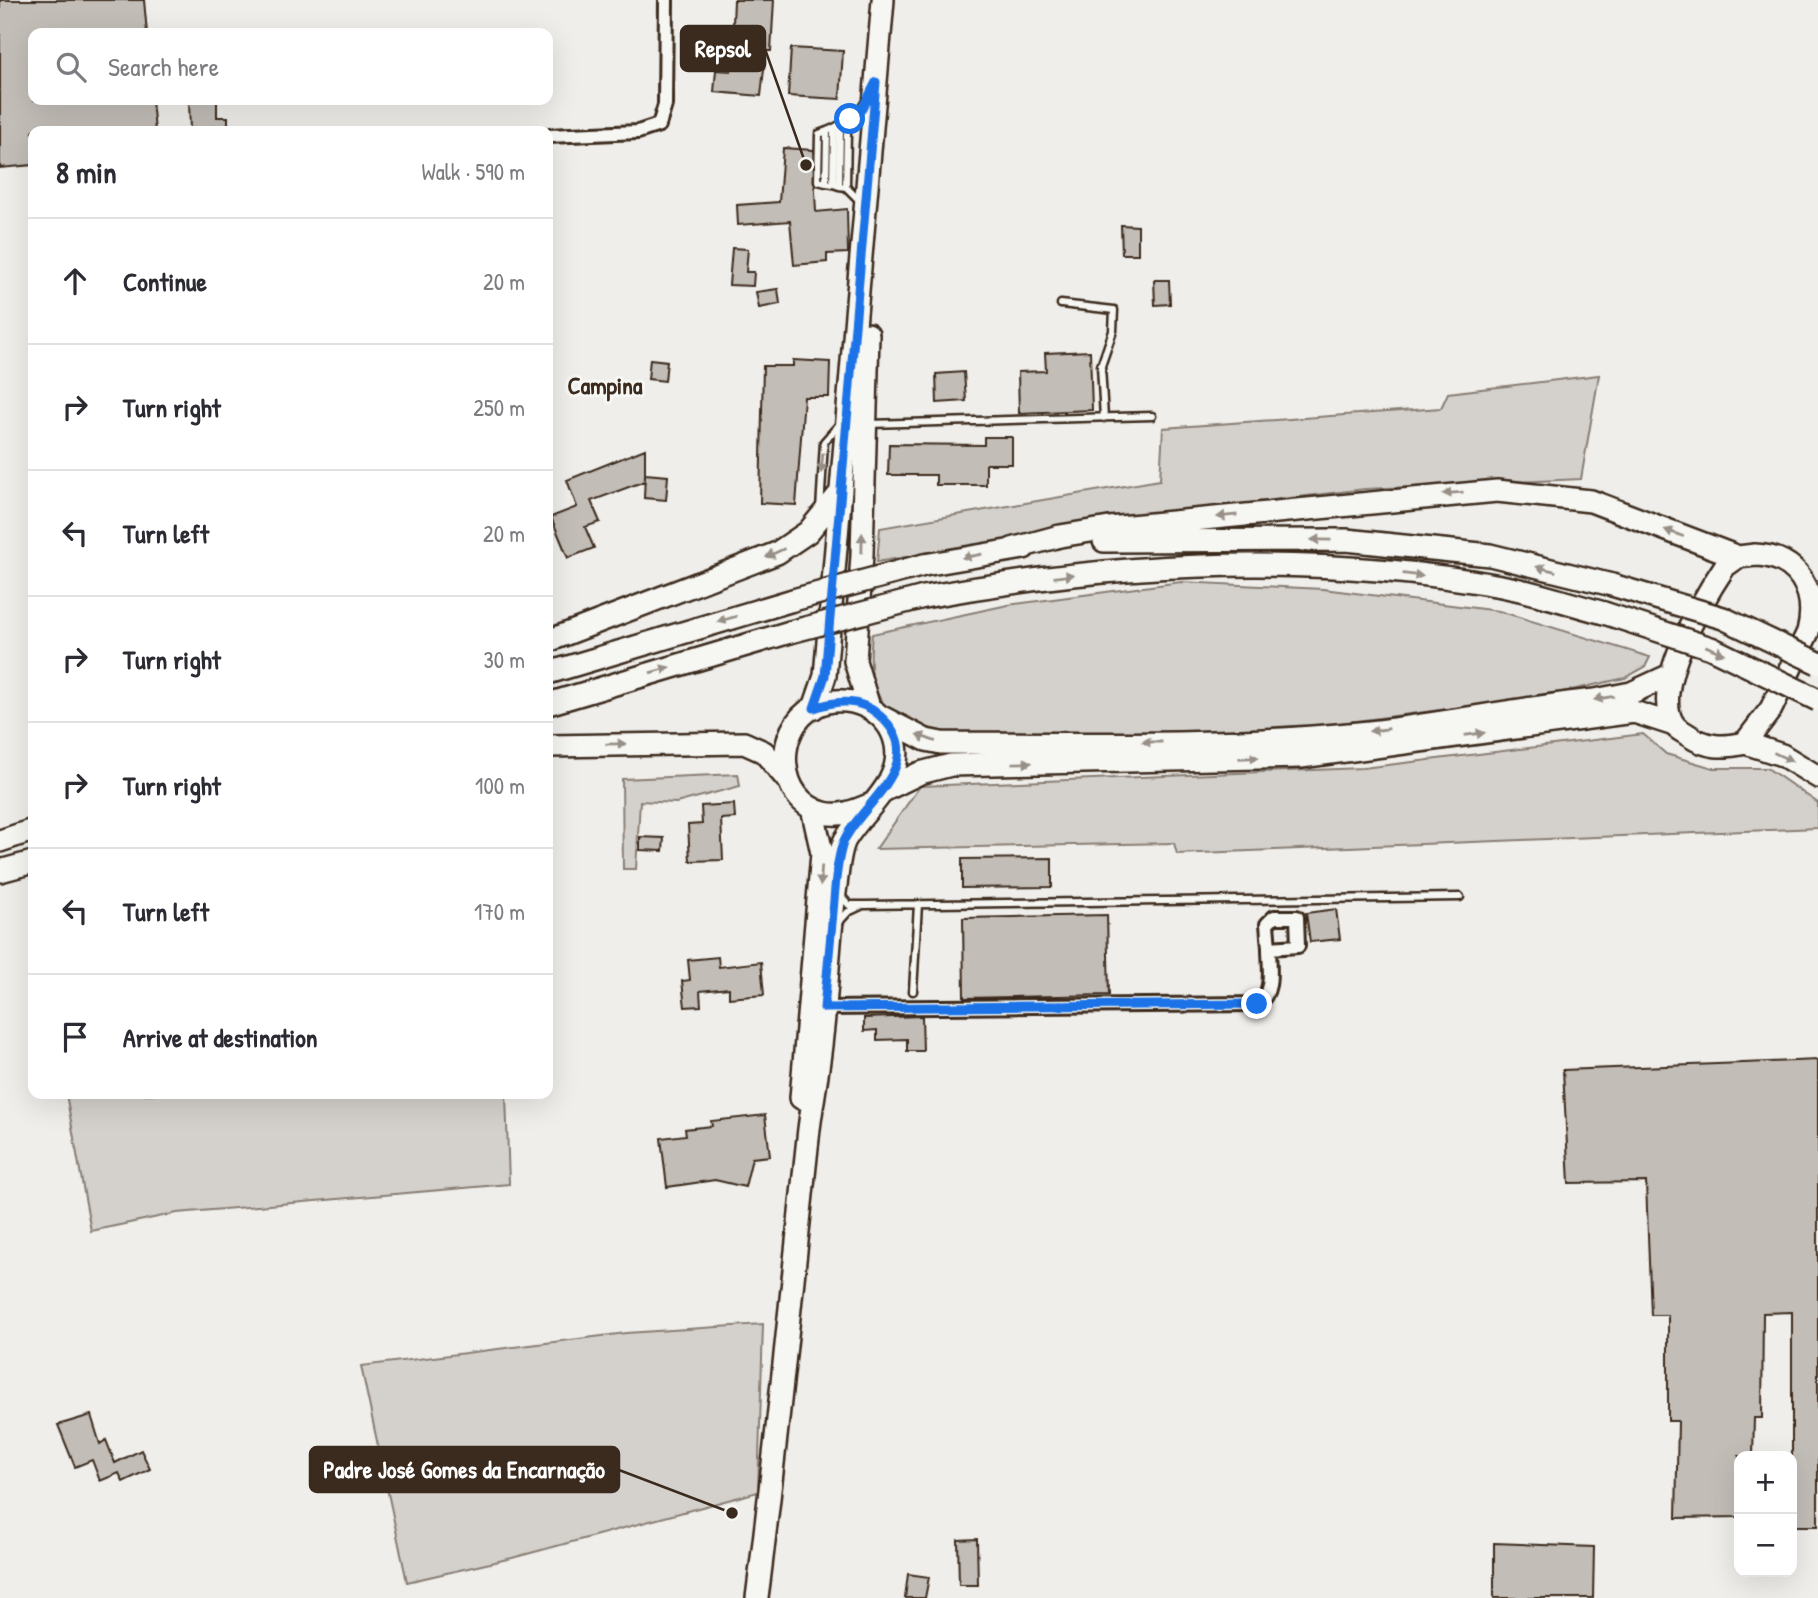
<!DOCTYPE html>
<meta charset="utf-8">
<style>
body{margin:0;font-family:"Patrick Hand",sans-serif;background:#f7f7f7;color:#2b2b33}
.controls{position:absolute;right:21px;bottom:21px;display:grid;overflow:hidden;border-radius:14px;box-shadow:0 7px 28px #0002}
.controls button{width:63px;height:63px;display:grid;place-items:center;padding:0;border:0;border-bottom:2px solid #e1e1e2;background:#fff;color:#2b2b33;font:35px sans-serif}
.stop{position:absolute;width:21px;height:21px;margin:-16px;border:5px solid #1a73e8;border-radius:50%;background:#fff}
.stop.end{background:#1a73e8;border-color:#fff;box-shadow:0 2px 7px #0008}
.list{margin:0;padding:0;list-style:none}
h2{display:flex;justify-content:space-between;align-items:center;height:91px;margin:0;padding:0 28px;font-size:30px}
h2 small{font-size:23px;font-weight:400;color:#7c7c81}
.list li{display:grid;grid-template-columns:46px 1fr auto;gap:21px;align-items:center;box-sizing:border-box;height:126px;padding:0 28px;border-top:2px solid #e1e1e2}
.list b{display:block;font-size:26px;white-space:nowrap}
.list em{font-size:23px;font-style:normal;color:#7c7c81}
.icon{flex:none;width:38px;height:38px;fill:none;stroke:currentColor;stroke-width:2;stroke-linecap:round;stroke-linejoin:round}
.map{position:relative;flex:none;width:1818px;height:1598px;overflow:hidden}
.search{position:absolute;background:#fff;box-shadow:0 7px 28px #0002;left:28px;top:28px;width:525px;height:77px;display:flex;align-items:center;gap:18px;box-sizing:border-box;padding:0 24px;border-radius:14px;color:#7c7c81;font-size:26px}
.panel{position:absolute;background:#fff;box-shadow:0 7px 28px #0002;left:28px;top:126px;width:525px;height:973px;border-radius:14px}
.map>svg:first-child{display:block}
</style>
<div class="map">
<svg width="1818" height="1598" viewBox="0 0 1818 1598">
<rect width="100%" height="100%" fill="#efeeea"/>
<filter id="ink" filterUnits="userSpaceOnUse"><feTurbulence type="fractalNoise" baseFrequency=".0143" numOctaves="2"/><feDisplacementMap in="SourceGraphic" scale="14" xChannelSelector="R" yChannelSelector="G"/><feConvolveMatrix kernelMatrix="1 2 1 2 8 2 1 2 1" color-interpolation-filters="sRGB"/></filter>
<g filter="url(#ink)">
<path fill="#d4d1cc" stroke="#887e75" stroke-width="2" d="M1599,375L1581,479L1365,489L1147,515L877,562L880,528L1160,480L1163,428L1441,408L1448,393Z
M1181,582L1323,589L1499,611L1650,657L1645,667L1625,678L1540,697L1272,732L951,733C885,720 865,702 872,634L1008,605Z
M1643,734L1666,754L1713,768H1767L1818,803V828L1177,854L1174,843L876,849L920,786L1363,768Z
M738,774L740,786L676,803L640,801L636,869H623L622,779Z
M66,1094H506L509,1184L177,1213L91,1231Z
M763,1324L758,1492L512,1558L407,1582L361,1366L626,1333Z"/>
<path fill="#c2bdb7" stroke="#3b2a1e" stroke-width="2" d="M0,0H144L147,33H33V100H152L155,131H33V165L0,168Z
M734,0H774L771,51H766L761,96L714,92L716,70L731,71Z
M791,48L843,51L840,99L788,96Z
M189,100H217V117H228V131H190Z
M783,148L813,150L816,212L847,209L848,253L827,254V262L794,265L790,221L738,225L737,205L779,202Z
M1121,225L1138,226V254H1122Z
M732,248L748,249L746,272H754L753,286L729,285Z
M1154,280H1169L1170,304L1155,305Z
M778,289L780,304L759,308L756,292Z
M1090,351L1092,410L1019,413L1018,372L1046,371L1045,353Z
M650,359L667,361L665,381L648,379Z
M793,360L830,362L829,397H804L796,505L760,503L763,366H793Z
M964,372L966,401L937,403L936,374Z
M984,437H1012V464H986V485H936V475H888L889,444L984,445Z
M645,449V481L591,501L600,522L585,527L594,548L568,558L551,517L577,507L567,480Z
M645,474L668,476L666,500L644,498Z
M734,804L735,818L721,819L723,860L690,861L688,825L702,824L701,806Z
M640,837L664,838L663,851L640,850Z
M1052,858V887L962,888V859Z
M1336,909L1340,939L1310,942L1306,913Z
M1107,915L1109,995L964,998L963,918Z
M718,957L719,967L761,962L764,995L729,998V988L700,991L701,1006L685,1007L682,981L690,980L688,960Z
M922,1016L923,1051H907V1039L877,1040V1030L864,1031V1018Z
M1818,1060V1526H1792V1312L1763,1313L1762,1418H1754L1753,1456H1739V1517L1676,1518L1678,1421H1668V1315H1651L1646,1182L1569,1183L1563,1070Z
M765,1115L770,1156L752,1158L745,1187L715,1180L667,1187L661,1138L686,1135L685,1129L712,1126L711,1121Z
M91,1415L100,1444L106,1440L115,1463L141,1450L150,1469L123,1482L119,1473L100,1481L92,1460L75,1467L58,1425Z
M977,1539L978,1585H959L958,1540Z
M1494,1543L1594,1547L1593,1598H1494Z
M908,1574L929,1577L925,1598H905Z"/>
<g fill="none" stroke-linecap="round" stroke-linejoin="round">
<g stroke="#3b2a1e" stroke-width="11">
<path id="lane" d="M826,183L818,181L819,134L827,131
M833,184L826,183L827,131L834,128
M839,186L833,184L834,128L845,122
M846,187L839,186L840,130L855,115
M859,200L846,187L847,132L867,99
M1061,304L1114,310L1113,331L1101,366L1104,418
M869,424L1152,416
M820,510L824,442L839,425
M840,895L849,905H865L1460,897
M838,923L848,912L863,905
M913,991L918,904"/>
</g>
<g stroke="#3b2a1e" stroke-width="18">
<path id="street" d="M548,136L638,132L659,125L665,105L666,0
M824,1008L1257,1004C1275,993 1269,967 1269,948L1298,946L1297,917H1274L1267,924L1269,948"/>
</g>
<g stroke="#3b2a1e" stroke-width="26">
<path id="primary" d="M868,334L862,555L855,661L869,707
M1104,541L1346,540L1490,555L1612,585
M1012,549L1060,536L1109,528L1497,491L1591,501L1738,557
M1755,555C1799,556 1818,592 1808,632L1771,709L1745,743C1723,748 1707,748 1688,735C1684,732 1677,729 1675,726C1647,692 1705,596 1725,566L1738,557Z
M924,565L1024,548
M924,597C1114,562 1310,552 1501,586C1535,592 1570,604 1604,613
M548,641L777,553L808,532L841,492
M548,673L793,600
M548,704L790,632
M814,708L825,676L883,0
M882,717L926,740L941,743C1080,743 1220,747 1359,733C1438,725 1516,708 1595,700L1631,693L1668,676
M1745,743L1782,755L1818,777
M548,746L744,743L764,752L786,778
M885,790L920,773L951,765L1301,757L1634,712L1674,725
M0,841L33,830
M0,871L33,862
M801,1098L822,853L812,808
M757,1598C777,1442 792,1285 809,1129C813,1098 819,1067 822,1036C828,986 829,935 836,885C838,871 839,852 845,840C863,809 903,784 896,745C890,709 846,690 814,707C773,729 776,801 824,813C840,817 855,811 869,805"/>
</g>
<use href="#lane" stroke="#f6f6f2" stroke-width="6"/>
<use href="#street" stroke="#f6f6f2" stroke-width="12"/>
<use href="#primary" stroke="#f6f6f2" stroke-width="21"/>
<g stroke="#3b2a1e" stroke-width="26" stroke-linecap="butt">
<path id="primary-bridge" d="M1612,585L1723,618L1818,663
M793,600L924,565
M1604,613L1711,648L1818,700
M790,632L924,597"/>
</g>
<use href="#primary-bridge" stroke="#f6f6f2" stroke-width="21"/>
</g>
<defs><path id="oneway-solid" d="M-6-.8H1V-3.2L6.5 0L1 3.2V.8H-6Z" transform="scale(1.75)"/></defs>
<g fill="#989088">
<use href="#oneway-solid" transform="translate(822 463) rotate(95)"/>
<use href="#oneway-solid" transform="translate(1453 493) rotate(175)"/>
<use href="#oneway-solid" transform="translate(1227 516) rotate(174)"/>
<use href="#oneway-solid" transform="translate(1674 533) rotate(-159)"/>
<use href="#oneway-solid" transform="translate(1321 540) rotate(-179)"/>
<use href="#oneway-solid" transform="translate(862 543) rotate(-89)"/>
<use href="#oneway-solid" transform="translate(775 553) rotate(155)"/>
<use href="#oneway-solid" transform="translate(972 556) rotate(170)"/>
<use href="#oneway-solid" transform="translate(1546 569) rotate(-166)"/>
<use href="#oneway-solid" transform="translate(1413 575) rotate(7)"/>
<use href="#oneway-solid" transform="translate(1064 576) rotate(-7)"/>
<use href="#oneway-solid" transform="translate(727 619) rotate(164)"/>
<use href="#oneway-solid" transform="translate(1715 650) rotate(23)"/>
<use href="#oneway-solid" transform="translate(660 670) rotate(-16)"/>
<use href="#oneway-solid" transform="translate(1604 698) rotate(170)"/>
<use href="#oneway-solid" transform="translate(1379 730) rotate(172)"/>
<use href="#oneway-solid" transform="translate(1475 734) rotate(-8)"/>
<use href="#oneway-solid" transform="translate(926 738) rotate(-160)"/>
<use href="#oneway-solid" transform="translate(1152 742) rotate(180)"/>
<use href="#oneway-solid" transform="translate(616 744) rotate(-1)"/>
<use href="#oneway-solid" transform="translate(1783 757) rotate(25)"/>
<use href="#oneway-solid" transform="translate(1249 758) rotate(-2)"/>
<use href="#oneway-solid" transform="translate(1022 763) rotate(-1)"/>
<use href="#oneway-solid" transform="translate(821 876) rotate(94)"/>
</g>
</g>
<g fill="none" stroke-linecap="round" stroke-linejoin="round" filter="url(#ink)">
<path stroke="#1a73e8" stroke-width="9" d="M850,119L862,109L876,82L825,676L814,708C837,700 860,698 879,715C934,762 858,805 843,843C836,863 835,890 833,912C830,944 827,976 824,1008L1257,1004"/>
</g>
<g text-anchor="middle" stroke-width="6" stroke-linejoin="round" paint-order="stroke">
<g font-size="24" font-weight="bold" fill="#3b2a1e" stroke="#f6f6f2">
<text x="605" y="394">Campina</text>
</g>
</g>
<path fill="none" stroke="#3b2a1e" stroke-width="2.5" d="M806 165L765 49M732 1513L619 1470"/>
<g fill="#3b2a1e" stroke="#f6f6f2" stroke-width="2.5">
<circle cx="806" cy="165" r="7"/>
<circle cx="732" cy="1513" r="7"/>
</g>
<g fill="#3b2a1e" stroke="#3b2a1e" stroke-width="2.5">
<rect x="681" y="26" width="84" height="45" rx="7"/>
<rect x="310" y="1447" width="309" height="45" rx="7"/>
</g>
<g font-size="24" text-anchor="middle" font-weight="bold" fill="#fff">
<text x="723" y="57">Repsol</text>
<text x="464" y="1478">Padre José Gomes da Encarnação</text>
</g>
</svg>
<div class="controls">
<button>+</button>
<button>−</button>
</div>
<div class="stop" style="left:850px;top:119px"></div>
<div class="stop end" style="left:1257px;top:1004px"></div>
<div class="search"><svg class="icon" aria-label="search" viewBox="0 0 24 24"><circle cx="10" cy="10" r="6"/><path d="M15 15l6 6"/></svg>Search here</div>
<section class="panel">
<h2>8 min<small>Walk · 590 m</small></h2>
<ul class="list">
<li><svg class="icon" aria-label="ahead" viewBox="0 0 24 24"><path d="M12 20V5M6 11l6-6 6 6"/></svg><div><b>Continue</b></div><em>20 m</em></li>
<li><svg class="icon" aria-label="right" viewBox="0 0 24 24"><path d="M7 20v-9h11M14 6l5 5-5 5"/></svg><div><b>Turn right</b></div><em>250 m</em></li>
<li><svg class="icon" aria-label="left" viewBox="0 0 24 24"><path d="M17 20v-9H6M10 6l-5 5 5 5"/></svg><div><b>Turn left</b></div><em>20 m</em></li>
<li><svg class="icon" aria-label="right" viewBox="0 0 24 24"><path d="M7 20v-9h11M14 6l5 5-5 5"/></svg><div><b>Turn right</b></div><em>30 m</em></li>
<li><svg class="icon" aria-label="right" viewBox="0 0 24 24"><path d="M7 20v-9h11M14 6l5 5-5 5"/></svg><div><b>Turn right</b></div><em>100 m</em></li>
<li><svg class="icon" aria-label="left" viewBox="0 0 24 24"><path d="M17 20v-9H6M10 6l-5 5 5 5"/></svg><div><b>Turn left</b></div><em>170 m</em></li>
<li><svg class="icon" aria-label="arrive" viewBox="0 0 24 24"><path d="M6 21V4h12l-3 4 3 4H6"/></svg><div><b>Arrive at destination</b></div></li>
</ul>
</section>
</div>
